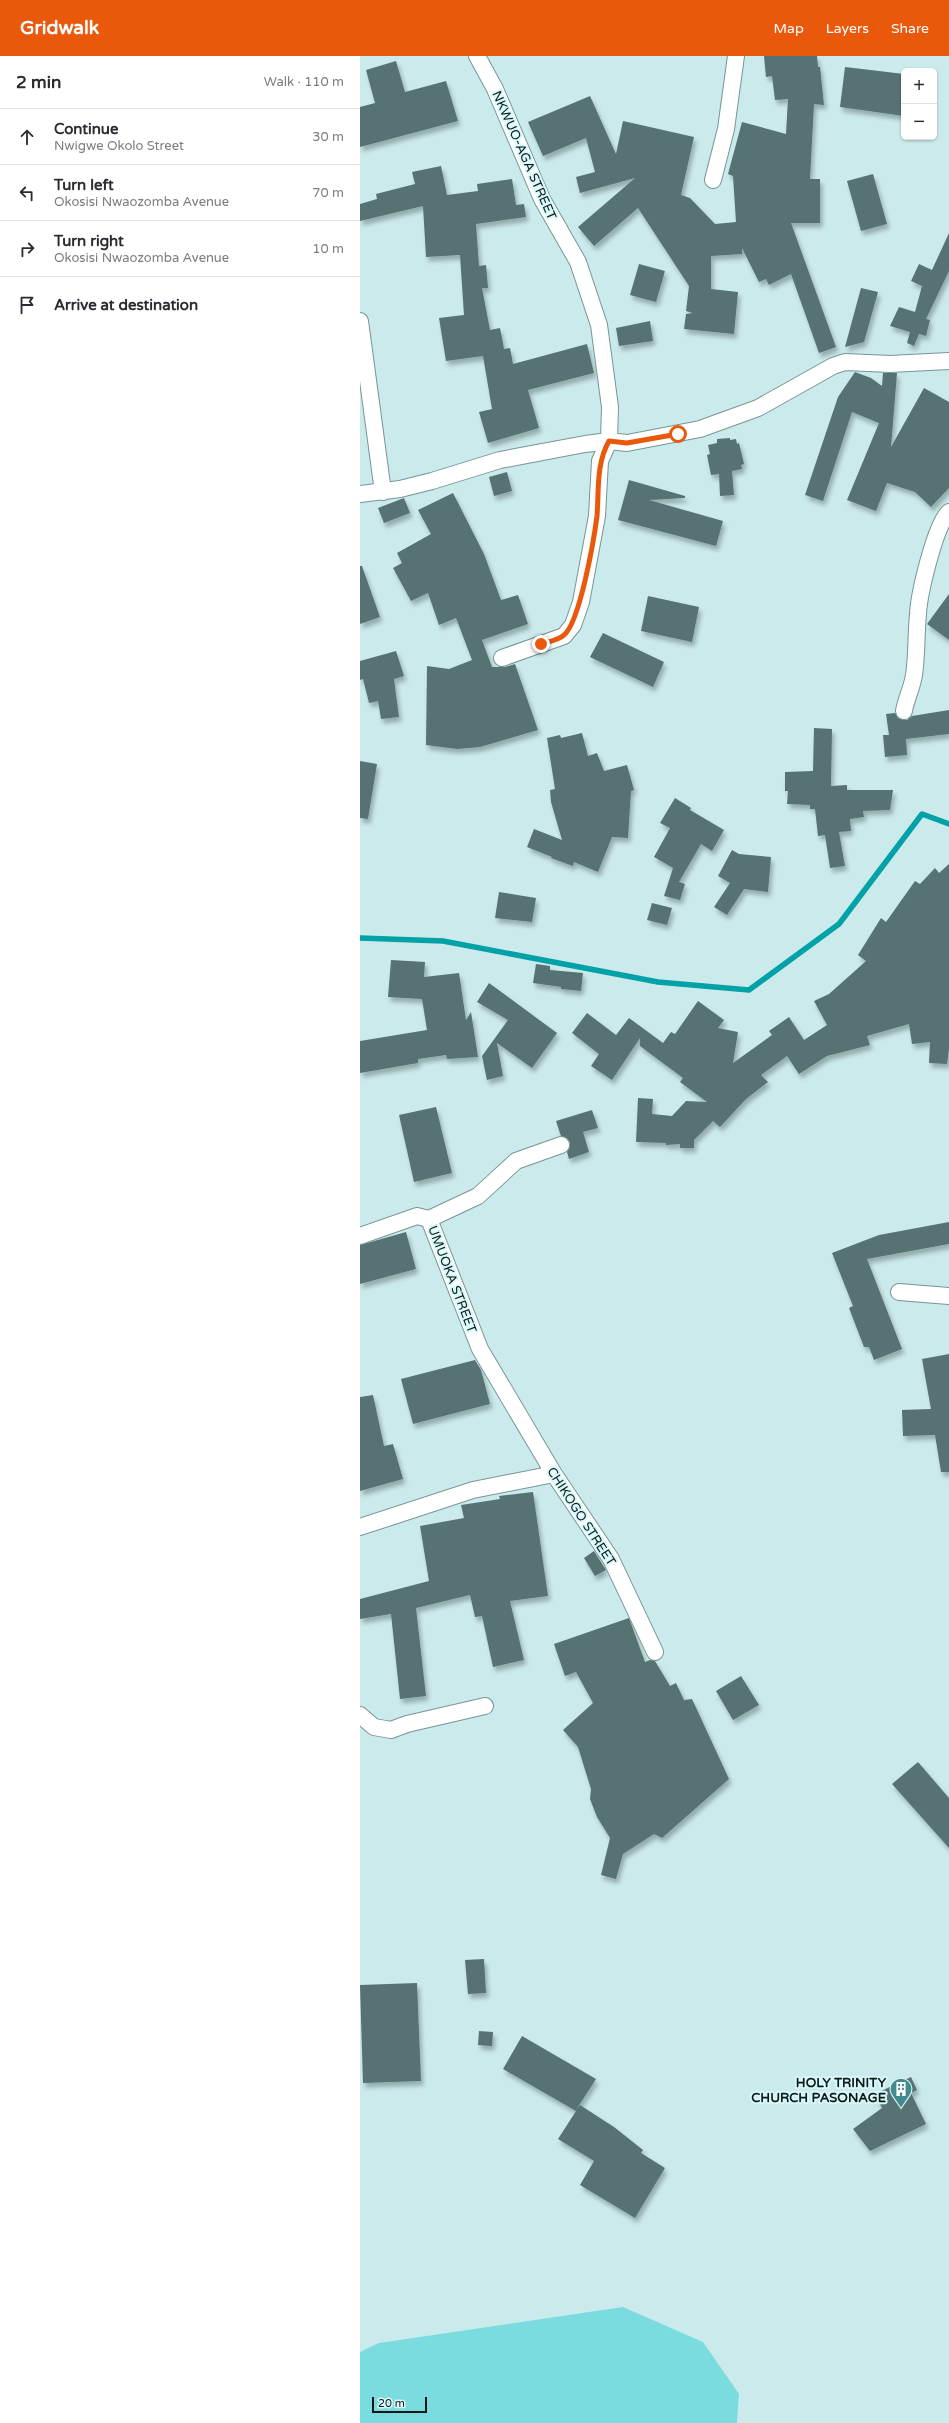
<!DOCTYPE html>
<meta charset="utf-8">
<style>
body{margin:0;font-family:"Varela Round",sans-serif;background:#f7f7f7;color:#2b2b33}
.controls{position:absolute;right:12px;top:12px;display:grid;overflow:hidden;border-radius:6px;box-shadow:0 1px 3px #0004}
.controls button{width:36px;height:36px;display:grid;place-items:center;padding:0;border:0;border-bottom:1px solid #e1e1e2;background:#fff;color:#2b2b33;font:20px sans-serif}
.scale{position:absolute;left:12px;bottom:10px;width:55px;box-sizing:border-box;padding-left:4px;border:2px solid #0d1819;border-top:0;font-size:11px;line-height:14px;white-space:nowrap;color:#0d1819;-webkit-text-stroke:3px #d8f8f9;paint-order:stroke}
.stop{position:absolute;width:12px;height:12px;margin:-9px;border:3px solid #ea580c;border-radius:50%;background:#fff}
.stop.end{background:#ea580c;border-color:#fff;box-shadow:0 1px 4px #0008}
.list{margin:0;padding:0;list-style:none}
h2{display:flex;justify-content:space-between;align-items:center;height:52px;margin:0;padding:0 16px;font-size:17px}
h2 small{font-size:13px;font-weight:400;color:#7c7c81}
.list li{display:grid;grid-template-columns:26px 1fr auto;gap:12px;align-items:center;box-sizing:border-box;height:56px;padding:0 16px;border-top:1px solid #e1e1e2}
.list b{display:block;font-size:15px;white-space:nowrap}
.list p{margin:0;font-size:13px;white-space:nowrap;color:#7c7c81}
.list em{font-size:13px;font-style:normal;color:#7c7c81}
.icon{flex:none;width:22px;height:22px;fill:none;stroke:currentColor;stroke-width:2;stroke-linecap:round;stroke-linejoin:round}
.map{position:relative;flex:none;width:589px;height:2367px;overflow:hidden}
header{display:flex;align-items:center;gap:24px;box-sizing:border-box;height:56px;padding:0 20px;background:#ea580c;color:#fff}
header strong{font-size:19px}
nav{display:flex;gap:22px;margin-inline-start:auto;font-size:14px}
main{display:flex}
aside{flex:1;background:#fff}
.map>svg:first-child{display:block}
</style>
<header>
<strong>Gridwalk</strong>
<nav><a>Map</a><a>Layers</a><a>Share</a></nav>
</header>
<main>
<aside>
<h2>2 min<small>Walk · 110 m</small></h2>
<ul class="list">
<li><svg class="icon" aria-label="ahead" viewBox="0 0 24 24"><path d="M12 20V5M6 11l6-6 6 6"/></svg><div><b>Continue</b><p>Nwigwe Okolo Street</p></div><em>30 m</em></li>
<li><svg class="icon" aria-label="left" viewBox="0 0 24 24"><path d="M17 20v-9H6M10 6l-5 5 5 5"/></svg><div><b>Turn left</b><p>Okosisi Nwaozomba Avenue</p></div><em>70 m</em></li>
<li><svg class="icon" aria-label="right" viewBox="0 0 24 24"><path d="M7 20v-9h11M14 6l5 5-5 5"/></svg><div><b>Turn right</b><p>Okosisi Nwaozomba Avenue</p></div><em>10 m</em></li>
<li><svg class="icon" aria-label="arrive" viewBox="0 0 24 24"><path d="M6 21V4h12l-3 4 3 4H6"/></svg><div><b>Arrive at destination</b></div></li>
</ul>
</aside>
<div class="map">
<svg width="589" height="2367" viewBox="0 0 589 2367">
<defs>
<filter id="shadow"><feDropShadow dx="2.5" dy="4.5" stdDeviation="2" flood-color="#0004"/></filter>
</defs>
<rect width="100%" height="100%" fill="#cbeaeb"/>
<path fill="#7bdce0" d="M263,2251L343,2286L379,2338L377,2367H0V2296L19,2287Z"/>
<g fill="none" stroke-linecap="round" stroke-linejoin="round">
<path stroke="#00a1a7" stroke-width="5.5" d="M0,882L83,885L298,926L389,934L479,868L562,758L589,768"/>
</g>
<path fill="#567273" filter="url(#shadow)" d="M404,0H457L458,11H460L464,49L454,48L450,123H460V167H431L476,291L459,297L431,218L409,229L406,223L399,226L382,192V198L351,200V233L378,236L374,278L324,273L326,258L333,257L326,255L329,230L278,152L234,190L218,171L275,122L220,137L216,121L235,116L226,82L183,100L168,66L230,40L256,98L263,65L334,81L321,139L330,142L355,168L376,166L373,120L368,118L382,66L426,78L428,43L415,44L412,20L406,21Z
M36,5L45,36L86,25L98,65L0,91V51L15,47L6,14Z
M485,11L544,18V60L480,51Z
M81,110L87,139L118,135L117,128L152,123L156,149L164,148L166,161L116,168L119,210L126,209L128,232H122L130,274L140,272L144,293L150,292L153,308L227,288L234,317L168,334L179,372L128,387L119,356L132,353L123,300L86,305L79,262L104,259L100,199L66,201L63,150L0,165V148L17,143L16,138L55,128L52,116Z
M513,118L527,168L501,175L487,125Z
M589,177V215L566,263L570,264L566,280L559,278L554,290L547,287L550,276L530,270L539,251L555,256L562,230L551,225L559,208L572,214Z
M279,208L305,215L296,246L270,239Z
M501,232L518,236L504,286L485,291Z
M290,265L293,285L259,290L256,272Z
M495,316L511,322L522,330L523,317H537L531,391L564,332L589,346V432L571,451L555,436L527,427L516,455L487,444L519,367L492,356L463,445L445,439L478,341Z
M370,382V384L376,383L377,388L379,387L384,408L381,409L382,413L372,415L374,439L360,440L359,418L351,419L347,399L350,398L348,389L357,387V383Z
M147,416L152,435L134,440L129,421Z
M269,424L325,440V442L289,444L363,465L356,490L258,464Z
M93,437L124,498L141,544L158,539L168,568L122,584L132,611H145L155,608L178,674L120,691L97,693L66,689L67,610L89,613L112,604L96,562L79,569L68,537L51,545L33,512L42,507L37,497L71,478L58,454Z
M44,442L50,457L24,467L18,452Z
M0,510H2L20,561L0,568Z
M589,538V584L567,568Z
M288,540L339,551L332,586L281,575Z
M243,577L304,606L293,631L230,601Z
M36,595L44,620L34,623L39,661L21,663L18,645L9,647L3,623L0,624V605Z
M589,654V678L546,683L547,699L525,701L523,679H529L526,658L535,657L538,662L547,664L552,660Z
M454,672L472,673L471,730L487,729V734H533L530,754L503,755L504,761L490,763L491,775L479,776L485,810L470,812L465,779L458,780L455,753H450V749L427,748L428,735H425V716L453,715Z
M222,677L228,700L237,697L244,715L267,709L274,734L271,735L268,782L252,781L238,816L214,806L213,810L191,802L192,801L167,791L174,773L202,784L191,746L190,734L195,733L187,682L200,679L201,682Z
M0,705L17,708L8,763L0,762Z
M315,742L331,752L330,754L364,774L352,795L341,788L319,826L325,828L320,844L304,840L313,812L294,801L310,772L300,767Z
M372,794L379,798L411,801L408,836L384,833L367,859L354,851L370,827L358,820Z
M589,808V993L587,1008L569,1007L570,986L552,988L549,968L507,980L510,989L467,1000L439,1018L427,1000L401,1019L408,1026L386,1043L360,1071L353,1065L334,1084V1092H320V1088L306,1089V1087L276,1086L278,1042L293,1043L292,1058L312,1060L326,1045L347,1046L320,1026L323,1022L280,990V982L252,1024L231,1010L239,998L212,977L227,957L256,979L269,962L303,987L311,976L315,978L338,945L364,964L358,972L378,976L373,1007L412,979L409,975L429,961L444,984L467,969L454,945L469,938L506,905L498,899L521,862L526,866L555,825L560,828L575,812L579,817Z
M139,836L176,842L172,866L135,862Z
M292,847L312,852L307,869L287,864Z
M31,904L65,906L64,921L99,917L106,964L111,956L118,1001L87,1003L86,999L58,1003V1007L0,1017V985L67,974L62,943L28,941Z
M176,908L190,910V914L223,917L221,935L201,933V931L173,927Z
M129,927L197,977L172,1012L137,987L143,1020L127,1024L122,1000L148,964L117,946Z
M76,1051L92,1117L54,1126L39,1059Z
M232,1054L238,1072L223,1076L229,1096L209,1103L207,1096L210,1091V1086L207,1082L201,1080L196,1065Z
M589,1166V1188L507,1203L542,1293L514,1304L509,1291H504L489,1252L493,1250L472,1197L519,1179Z
M46,1176L56,1213L0,1228V1189Z
M589,1298V1416H581L575,1379L543,1380L542,1354L571,1353L562,1303Z
M115,1304L121,1314L130,1348L53,1368L41,1323Z
M13,1339L24,1390L33,1388L43,1423L0,1435V1341Z
M173,1436L188,1540L150,1545L164,1604L133,1611L122,1560L115,1561L110,1539L56,1552L66,1640L40,1643L31,1558L0,1563V1543L69,1525L60,1470L104,1462L101,1449L140,1443L139,1440Z
M234,1495L246,1514L235,1520L224,1502Z
M269,1562L285,1606L290,1604L295,1605L310,1630L316,1627L324,1644L332,1643L369,1723L302,1782L294,1778L263,1798L256,1823L241,1819L250,1782L237,1761L230,1743L231,1733L218,1691L203,1674L233,1647L216,1616L205,1620L194,1588Z
M381,1620L399,1649L373,1664L356,1635Z
M558,1706L589,1742V1792L532,1728Z
M124,1903L126,1937L108,1938L105,1904Z
M57,1927L61,2025L3,2027L0,1929Z
M119,1975L133,1976L132,1990L118,1989Z
M162,1980L236,2023L216,2054L220,2049L254,2071L283,2094L281,2097L305,2112L275,2162L220,2129L234,2105L198,2083L216,2055L143,2013Z
M551,2021L557,2034L551,2037L566,2068L510,2095L493,2073L522,2052L515,2038Z"/>
<g fill="none" stroke-linecap="round" stroke-linejoin="round">
<g stroke="#779596" stroke-width="18">
<path id="minor" d="M117,0L135,33L182,143L218,206L239,269L250,351L249,385L240,405L237,460L221,546L213,569L204,580L142,602
M353,124L366,73L376,0
M0,265L23,436
M0,438L40,433L72,425L140,404L225,388L249,385L267,387L340,373L398,352L473,310L485,306L530,308L589,305
M544,655C546,643 552,632 554,619C557,599 556,578 558,558C559,538 575,469 589,456
M69,1163L118,1140L156,1105L201,1089
M0,1180L57,1160L69,1163L120,1293L194,1418L251,1503L295,1596
M539,1236L589,1240
M0,1471L113,1434L194,1418
M0,1659L14,1671L31,1674L47,1668L125,1650"/>
</g>
<use href="#minor" stroke="#fff" stroke-width="16"/>
</g>
<g fill="none" stroke-linecap="round" stroke-linejoin="round">
<path stroke="#ea580c" stroke-width="5" d="M181,588C188,586 199,584 204,579C220,566 234,483 237,460C239,434 236,408 249,385L267,387L318,378"/>
</g>
<defs>
<g id="building-pin" transform="scale(1.15)"><path d="M0 17L-7.5 6A9.5 9.5 0 1 1 7.5 6Z" fill="#428a8d" stroke="#d8f8f9"/><path d="M-4-6H4V6H1V3H-1V6H-4ZM-2.5-4.3h1.7v1.8h-1.7ZM.8-4.3h1.7v1.8H.8ZM-2.5-1h1.7V.8h-1.7ZM.8-1h1.7V.8H.8Z" fill="#fff"/></g>
</defs>
<g fill-rule="evenodd">
<use href="#building-pin" x="541" y="2033"/>
</g>
<g text-anchor="middle" stroke-width="4" stroke-linejoin="round" paint-order="stroke">
<g font-size="13" fill="#0d1819" stroke="#d8f8f9">
<text transform="translate(165 99) rotate(66)" y="5">NKWUO-AGA STREET</text>
<text transform="translate(93 1223) rotate(69)" y="5">UMUOKA STREET</text>
<text transform="translate(222 1460) rotate(57)" y="5">CHIKOGO STREET</text>
</g>
<g font-size="13" font-weight="bold" fill="#0d1819" stroke="#d8f8f9" text-anchor="end">
<text x="526" y="2031">HOLY TRINITY<tspan x="526" dy="15">CHURCH PASONAGE</tspan></text>
</g>
</g>
</svg>
<div class="controls">
<button>+</button>
<button>−</button>
</div>
<div class="scale">20 m</div>
<div class="stop" style="left:318px;top:378px"></div>
<div class="stop end" style="left:181px;top:588px"></div>
</div>
</main>
